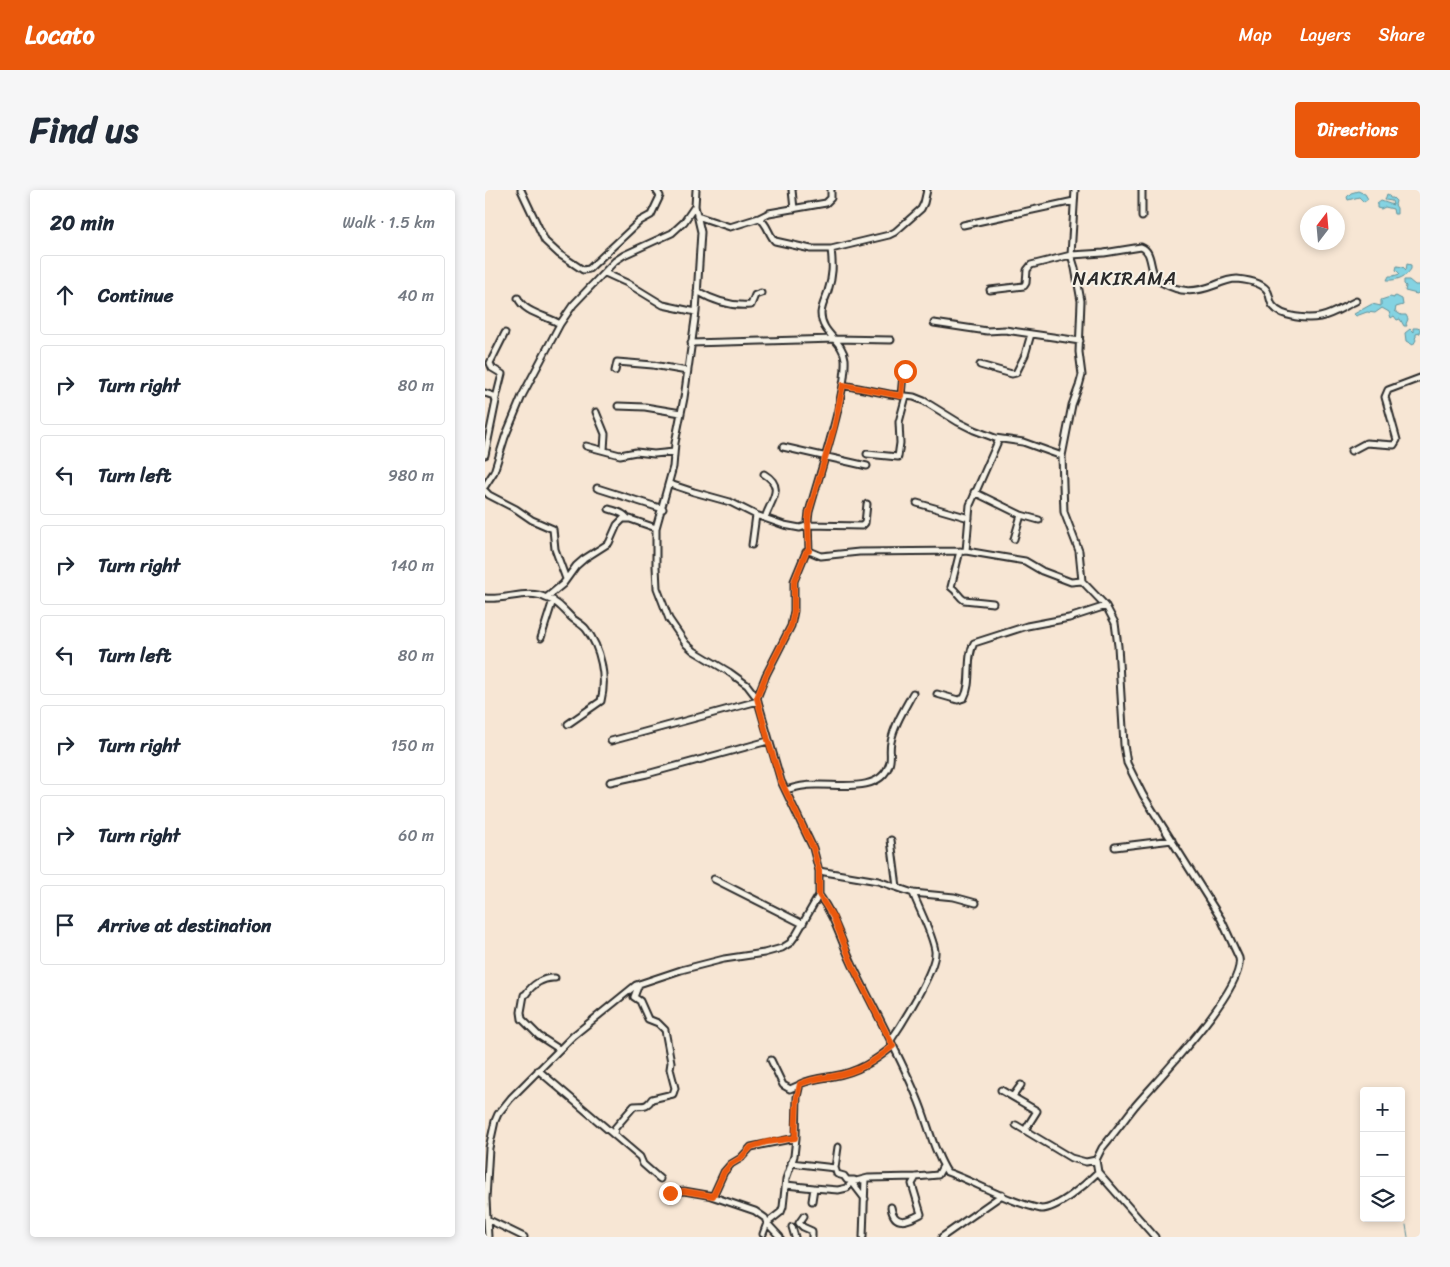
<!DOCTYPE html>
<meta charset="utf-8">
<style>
body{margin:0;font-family:Sriracha,sans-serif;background:#f6f6f7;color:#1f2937}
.controls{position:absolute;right:15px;bottom:15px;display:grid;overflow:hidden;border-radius:5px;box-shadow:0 2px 8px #0003}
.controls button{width:45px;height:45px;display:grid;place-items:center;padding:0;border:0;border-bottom:1px solid #e0e1e3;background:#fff;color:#1f2937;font:25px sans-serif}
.compass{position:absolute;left:815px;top:15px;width:45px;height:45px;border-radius:50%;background:#fff;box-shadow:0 2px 8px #0003;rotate:16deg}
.stop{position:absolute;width:15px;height:15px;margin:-11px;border:4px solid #ea580c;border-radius:50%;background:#fff}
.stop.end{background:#ea580c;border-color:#fff;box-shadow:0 1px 5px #0008}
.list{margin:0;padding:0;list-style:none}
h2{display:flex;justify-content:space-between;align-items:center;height:65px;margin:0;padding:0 20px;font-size:21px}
h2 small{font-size:16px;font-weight:400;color:#747a83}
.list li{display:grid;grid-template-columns:32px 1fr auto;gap:15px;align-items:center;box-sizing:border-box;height:80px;margin:0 10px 10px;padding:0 10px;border:1px solid #e0e1e3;border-radius:5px}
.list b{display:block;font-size:19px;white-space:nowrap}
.list em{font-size:16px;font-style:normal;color:#747a83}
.icon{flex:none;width:28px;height:28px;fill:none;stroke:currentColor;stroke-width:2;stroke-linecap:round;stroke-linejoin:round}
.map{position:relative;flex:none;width:935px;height:1047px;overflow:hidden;border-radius:5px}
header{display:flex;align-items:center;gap:30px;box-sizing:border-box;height:70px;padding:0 25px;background:#ea580c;color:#fff}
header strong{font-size:24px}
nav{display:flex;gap:28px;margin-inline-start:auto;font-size:18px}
.intro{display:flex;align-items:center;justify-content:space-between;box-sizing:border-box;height:120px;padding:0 30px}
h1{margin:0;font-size:35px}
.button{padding:12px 22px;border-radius:5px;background:#ea580c;color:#fff;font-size:18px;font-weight:700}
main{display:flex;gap:30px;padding:0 30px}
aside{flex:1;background:#fff;border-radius:5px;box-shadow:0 2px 8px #0003}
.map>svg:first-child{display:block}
</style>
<header>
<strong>Locato</strong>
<nav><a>Map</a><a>Layers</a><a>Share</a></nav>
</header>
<div class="intro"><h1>Find us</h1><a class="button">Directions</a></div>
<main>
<aside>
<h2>20 min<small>Walk · 1.5 km</small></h2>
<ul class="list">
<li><svg class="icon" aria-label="ahead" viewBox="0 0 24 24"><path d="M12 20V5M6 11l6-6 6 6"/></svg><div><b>Continue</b></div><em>40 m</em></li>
<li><svg class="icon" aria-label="right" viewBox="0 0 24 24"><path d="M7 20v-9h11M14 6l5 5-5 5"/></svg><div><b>Turn right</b></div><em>80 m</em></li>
<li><svg class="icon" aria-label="left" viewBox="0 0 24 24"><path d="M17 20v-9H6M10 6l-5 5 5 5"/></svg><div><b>Turn left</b></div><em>980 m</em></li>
<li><svg class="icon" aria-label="right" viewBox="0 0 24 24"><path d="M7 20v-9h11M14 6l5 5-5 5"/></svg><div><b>Turn right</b></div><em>140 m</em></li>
<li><svg class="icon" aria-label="left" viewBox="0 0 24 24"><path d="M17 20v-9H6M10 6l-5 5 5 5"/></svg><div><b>Turn left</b></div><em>80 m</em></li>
<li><svg class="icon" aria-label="right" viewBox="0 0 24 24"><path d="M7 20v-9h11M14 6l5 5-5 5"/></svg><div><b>Turn right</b></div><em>150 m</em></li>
<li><svg class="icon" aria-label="right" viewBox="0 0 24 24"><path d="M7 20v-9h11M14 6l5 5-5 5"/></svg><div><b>Turn right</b></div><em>60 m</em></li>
<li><svg class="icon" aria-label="arrive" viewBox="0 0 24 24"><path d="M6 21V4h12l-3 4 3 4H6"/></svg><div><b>Arrive at destination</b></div></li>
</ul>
</aside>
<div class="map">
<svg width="935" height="1047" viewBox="0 0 935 1047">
<rect width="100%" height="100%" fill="#f7e6d4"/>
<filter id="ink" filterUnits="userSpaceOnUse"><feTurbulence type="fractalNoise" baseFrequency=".02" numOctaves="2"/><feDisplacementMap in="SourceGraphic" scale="10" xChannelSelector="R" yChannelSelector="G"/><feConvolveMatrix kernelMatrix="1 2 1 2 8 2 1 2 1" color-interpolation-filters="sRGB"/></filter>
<g filter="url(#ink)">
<path fill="#84d3e2" stroke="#609099" d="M873,1L880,4L883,9L879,12L874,7L863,10L862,7L866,3Z
M902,4L904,5L905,8H908L911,11L910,15L912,18V24H909L908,19L900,17L896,19L892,18V14L896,11L908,15L907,11L900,10Z
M922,74L926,75V79C922,86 912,91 902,90L904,86H908L915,84L911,80L912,76L918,77L921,80Z
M919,90H924L930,95H935V101L932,104L920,101L921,96L919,94Z
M911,106L917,109L918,115L911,117L910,121L916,125H921L923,129L921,134L922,136H919L915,129L912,130L909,126L906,128L904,122L897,118L890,123L882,122L871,126L869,124L887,114L896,116V110L905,107L909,108V107Z
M928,138H932L935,139V143L931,144V147L930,148L931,150L928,155L921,151L920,143L925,139L928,142Z"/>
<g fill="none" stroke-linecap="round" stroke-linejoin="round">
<path stroke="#609099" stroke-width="1" d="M921,1035L923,1047"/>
<g stroke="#2b2b2b" stroke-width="9">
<path id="street" d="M36,0L60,51L74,64L98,80L104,79L155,31L166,25L175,6L171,0
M307,0L309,19
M212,26L245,37L274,28C283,34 283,44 290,51L326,59H346L404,45L410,42L436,19L439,13L442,0
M657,27V0
M274,28L284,23L341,13L346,8V0
M478,35L589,11
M120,83L142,93L178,115L211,122
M505,100L539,96L541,93L542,80L546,75L586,65L619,63L656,57C670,62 662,84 676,92C696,103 709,103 730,95C737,92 745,89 752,89C762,90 779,93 783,102C785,106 785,113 788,116C797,128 823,129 835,127C847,125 860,116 871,111
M212,101C229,111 246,117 266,115L270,105L276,103
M33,108C38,122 62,126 75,134
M449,133L502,141L520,140L595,151
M206,153L350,149L406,150
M495,175L527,184L531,183L540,165L546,144
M130,181L132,172L168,175L202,181
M358,195L404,204L429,207L439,211L473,232L489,240L510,248L538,252L577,266
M0,203L9,206L11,211L0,265
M416,206L418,184L420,181H425
M11,208L17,184L7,178L5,173L20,143
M133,216L160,217L196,223
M111,222L120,244L119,260
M101,256L135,265L151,262L169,264L189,262
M298,257L382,276
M866,261L881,253L909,255L912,250L900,207L903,200L935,188
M382,264L413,267L415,253L414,232L421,206
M279,284C301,297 285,311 280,328
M185,294L209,302L245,312L271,325L299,335L315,338L324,335L377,336L380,333L382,314
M0,296L9,282L20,247L37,206L75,134L88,115L130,71L139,65L187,43L199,32L210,16
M112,298L178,319
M0,301L4,305L31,319L47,330L68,339L70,359L81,389
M489,302L536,325L554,330
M432,313L484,328
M124,319C130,321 138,322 142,328
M529,349L536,325
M267,355L271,325
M324,361L336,366L374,362L481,361L540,371L557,381L586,392L597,391
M475,361L466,397C472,401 474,407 479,410L508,413
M481,361L485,315L514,249
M0,408C19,411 44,398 61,408L78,394L91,376L99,369L124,353L132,335L138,329H145L171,338
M61,408C72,411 78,419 86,427C90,431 97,434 101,439C116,458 122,488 116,511L83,534
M56,448L68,410
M452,504L473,510L479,508C488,492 480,469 489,453L542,436L584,428L621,416
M272,508L281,485L306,436L309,421V391L321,362L324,361L323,331L324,322C334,286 346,251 354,215C357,200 361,185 360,169C358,150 336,144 336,123C337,114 341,108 343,101C348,86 348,75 346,59
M126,551L273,511
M125,592L162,584L283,551
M301,600C310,597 320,595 331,595C353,594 395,603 404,575C407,569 404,560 406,552C409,535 420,518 428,503
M406,650L412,697
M630,657L687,650
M334,681L393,691L428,703L469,707L491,713
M229,689L318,734
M334,705C351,728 357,755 370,780C391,823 414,864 432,907C443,932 447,958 462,982C493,993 523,1012 556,1019C573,1019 601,994 613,982L611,970L617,958C629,944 639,930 650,916C672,890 761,798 754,768L736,729L658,605L642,573L639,555L633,456L630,433L621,416L597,391L594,361L579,322L577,266L587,215L594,196L597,185L594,162L596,111L590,78L586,65L590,0
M70,788C58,787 47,795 41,804L39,805L36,822L37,829L54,846L74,859
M406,850C417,834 452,778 450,761C448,745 434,719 428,703
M286,870L298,895L305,899L314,895
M53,880L155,967L158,974L175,989
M516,900L552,921L540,940
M528,906L536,895
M531,935L586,968L601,972L611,970
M129,944L130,938L149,916C158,915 161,918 167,909L188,904L190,898L185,879L186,872L180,840L173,833L163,829L155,811L149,807L154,794
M306,973L350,978L352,984L359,986L362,990H369V991
M350,978L353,957
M613,982L670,1047
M367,992L380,1009
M301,995L329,998
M185,1003L199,1001L228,1006L239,982L246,974L256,968L266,957L311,948L312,907L315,894C326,889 337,888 349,886C373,882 390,871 408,856
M226,1006L270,1021L280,1028L282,1033L295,1047
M327,1011L329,998L353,1000L362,998L367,992L383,988L431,987
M406,1017C409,1037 423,1031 436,1024L427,994L431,987L453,985L458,976
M319,1026L314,1033L318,1037L327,1041V1047
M2,1029L39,1047
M307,1037L310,1047
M278,1044L282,1033L296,1022L298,1017L301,989L309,966L311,948
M3,1047L1,1009L4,958L10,931L13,924L26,908L88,846L151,795L196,780L239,769L279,763L297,758L305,753L311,745L334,705V681L328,658L296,591L272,508L262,495L244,482L209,461L201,454L184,429L172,398L171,376V338L188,277L190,253L199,208L211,122L216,42L210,16L211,0
M378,1047L380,989
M457,1047L517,1005"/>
</g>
<use href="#street" stroke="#f7f3e8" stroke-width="5"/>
</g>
</g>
<g fill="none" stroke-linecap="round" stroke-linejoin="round" filter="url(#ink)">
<path stroke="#ea580c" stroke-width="6" d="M185,1003L199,1001L228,1006L239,982L246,974L256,968L266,957L282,952L310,948L312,908L315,894C326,889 337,888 349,886C373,882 390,871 408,856L369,779L348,727L334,705V681L328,658L296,591L283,550L272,508L281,485L306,436L309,421V392L321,362L324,361L323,330L324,322L349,238L358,195L416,206L418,184L420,181"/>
</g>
<g text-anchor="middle" stroke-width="4" stroke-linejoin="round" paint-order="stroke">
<g font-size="19" letter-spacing="1" fill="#2b2b2b" stroke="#f7f3e8">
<text x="640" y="95">NAKIRAMA</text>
</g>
</g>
</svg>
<div class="controls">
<button>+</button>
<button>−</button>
<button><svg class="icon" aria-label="layers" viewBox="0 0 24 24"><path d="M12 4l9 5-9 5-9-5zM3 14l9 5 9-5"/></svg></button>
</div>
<svg class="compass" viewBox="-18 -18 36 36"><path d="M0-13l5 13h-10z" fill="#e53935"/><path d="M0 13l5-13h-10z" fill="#747a83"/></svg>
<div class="stop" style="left:420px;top:181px"></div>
<div class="stop end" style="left:185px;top:1003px"></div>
</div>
</main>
